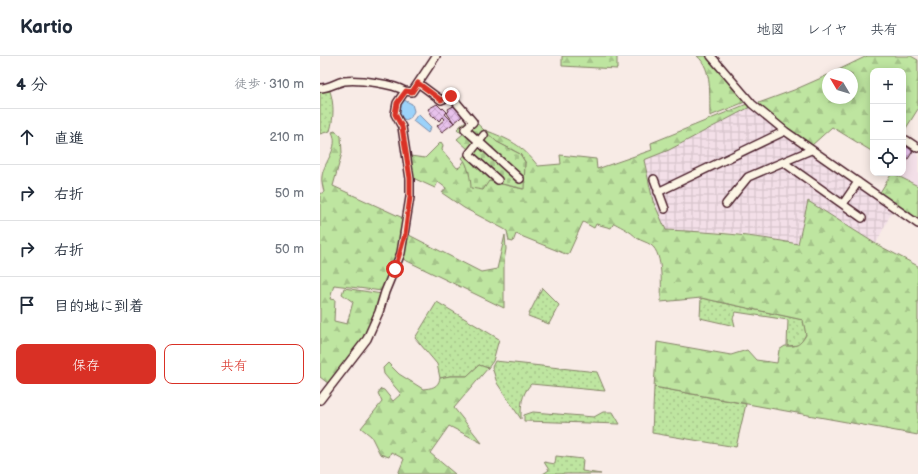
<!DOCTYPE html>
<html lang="ja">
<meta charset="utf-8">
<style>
body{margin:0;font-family:"Balsamiq Sans","Klee One",sans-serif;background:#f6f6f7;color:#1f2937}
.controls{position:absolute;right:12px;top:12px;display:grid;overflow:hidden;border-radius:8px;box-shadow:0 2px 10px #0003}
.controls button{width:36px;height:36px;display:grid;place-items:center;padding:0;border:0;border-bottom:1px solid #e0e1e3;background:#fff;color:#1f2937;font:20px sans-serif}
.compass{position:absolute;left:502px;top:12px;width:36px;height:36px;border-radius:50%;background:#fff;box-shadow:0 2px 10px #0003;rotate:308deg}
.stop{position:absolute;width:12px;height:12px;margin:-9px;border:3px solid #d93025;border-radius:50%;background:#fff}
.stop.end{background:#d93025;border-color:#fff;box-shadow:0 1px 4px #0008}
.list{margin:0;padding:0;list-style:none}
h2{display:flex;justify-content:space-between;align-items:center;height:52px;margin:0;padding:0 16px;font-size:17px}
h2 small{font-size:13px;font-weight:400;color:#747a83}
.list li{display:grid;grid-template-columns:26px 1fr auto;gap:12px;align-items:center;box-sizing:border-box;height:56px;padding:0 16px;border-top:1px solid #e0e1e3}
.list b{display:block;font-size:15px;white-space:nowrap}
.list em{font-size:13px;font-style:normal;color:#747a83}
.actions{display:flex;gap:8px;padding:12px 16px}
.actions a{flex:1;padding:9px 0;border:1px solid #d93025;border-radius:8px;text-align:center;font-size:14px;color:#d93025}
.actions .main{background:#d93025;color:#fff}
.icon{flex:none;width:22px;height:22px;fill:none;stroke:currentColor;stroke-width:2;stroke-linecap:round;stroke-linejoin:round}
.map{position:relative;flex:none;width:598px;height:418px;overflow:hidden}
header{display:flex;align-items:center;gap:24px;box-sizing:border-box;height:56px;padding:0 20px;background:#fff;border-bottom:1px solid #e0e1e3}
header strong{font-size:19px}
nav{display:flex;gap:22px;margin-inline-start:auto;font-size:14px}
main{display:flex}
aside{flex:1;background:#fff}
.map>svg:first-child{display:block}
</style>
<header>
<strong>Kartio</strong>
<nav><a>地図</a><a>レイヤ</a><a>共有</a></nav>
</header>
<main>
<aside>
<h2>4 分<small>徒歩 · 310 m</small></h2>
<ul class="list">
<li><svg class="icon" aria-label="ahead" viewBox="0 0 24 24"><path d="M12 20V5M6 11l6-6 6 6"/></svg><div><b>直進</b></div><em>210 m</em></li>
<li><svg class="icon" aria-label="right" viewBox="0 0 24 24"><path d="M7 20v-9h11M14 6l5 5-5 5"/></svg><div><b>右折</b></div><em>50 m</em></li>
<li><svg class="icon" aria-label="right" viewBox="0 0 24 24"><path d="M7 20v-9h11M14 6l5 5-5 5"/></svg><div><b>右折</b></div><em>50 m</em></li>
<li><svg class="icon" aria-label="arrive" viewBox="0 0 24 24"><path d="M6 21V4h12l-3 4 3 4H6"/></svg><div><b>目的地に到着</b></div></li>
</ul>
<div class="actions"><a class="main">保存</a><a>共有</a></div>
</aside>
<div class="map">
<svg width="598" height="418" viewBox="0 0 598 418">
<defs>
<pattern id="industrial-grid" width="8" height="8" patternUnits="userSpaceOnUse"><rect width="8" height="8" fill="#f3dfe8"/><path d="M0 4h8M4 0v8" fill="none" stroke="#d2bfc7"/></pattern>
<pattern id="green-dots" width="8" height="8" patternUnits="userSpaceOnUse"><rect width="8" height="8" fill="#bee5a0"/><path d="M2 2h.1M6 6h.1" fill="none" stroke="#a5c48a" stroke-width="1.8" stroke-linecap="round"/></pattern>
<pattern id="forest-firs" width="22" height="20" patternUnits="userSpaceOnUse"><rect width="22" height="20" fill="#bee5a0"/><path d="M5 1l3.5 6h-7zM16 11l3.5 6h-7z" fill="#a5c48a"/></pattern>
<pattern id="cemetery-stones" width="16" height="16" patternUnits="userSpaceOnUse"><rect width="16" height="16" fill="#bee5a0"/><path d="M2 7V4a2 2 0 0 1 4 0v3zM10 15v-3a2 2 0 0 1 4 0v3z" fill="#a5c48a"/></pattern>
<pattern id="building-cross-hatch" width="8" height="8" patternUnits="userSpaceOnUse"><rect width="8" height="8" fill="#e8c2ec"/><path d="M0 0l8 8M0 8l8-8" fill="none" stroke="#c8a6cb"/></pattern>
</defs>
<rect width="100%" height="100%" fill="#f8ebe6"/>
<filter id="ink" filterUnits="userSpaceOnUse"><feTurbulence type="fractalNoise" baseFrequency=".025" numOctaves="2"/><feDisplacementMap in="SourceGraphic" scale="8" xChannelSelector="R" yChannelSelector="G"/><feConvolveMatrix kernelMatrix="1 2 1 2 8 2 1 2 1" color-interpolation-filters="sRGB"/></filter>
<g filter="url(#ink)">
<path fill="#f3dfe8" d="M583,86L598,95V130L573,117H583Z"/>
<path fill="url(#industrial-grid)" d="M430,51L462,77L572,155L556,188L488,145L478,188L441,181L406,176L346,175L333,145L324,104L349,94Z"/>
<path fill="url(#green-dots)" stroke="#848266" d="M10,35C14,48 14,61 10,75L0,78V36Z
M222,232L239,249L229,268L208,260Z
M381,242L483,264L486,278L480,289L467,290L468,264L416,256L413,262L415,270L380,262Z
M117,246L179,283L173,305L168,312L159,309L147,320H130L120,322L117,308L95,282Z
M175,305L277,316L285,335L211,328C201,339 201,349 201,363L177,327L172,311Z
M334,331L426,348L416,391L332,377Z
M213,356L274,361L283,356H293L300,368L204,365V359Z
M236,400L263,403L262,415L281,418H223L229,414L224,406L235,408Z"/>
<path fill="url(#forest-firs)" stroke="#848266" d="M242,0H297V13L242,10Z
M377,0H387L425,46L390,60C389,41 393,13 377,0Z
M547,0H591L598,4V53L583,77V15H553V96L512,71L491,90L466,73L436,48L474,34L508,19V42H532V18H510Z
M427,48L430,51L349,94L324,104L333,145L346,174C392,176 432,179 478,188L488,145L556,188L598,210V379L334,331L337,286L411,299L427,294L436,304L457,307L459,294L465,290C477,291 480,289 486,279L483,264L381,242L341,246C341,233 344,198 331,189C327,186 321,185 317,182C310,175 303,172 294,167L291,172L276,168L274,172L263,166L248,199L196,178L193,186L189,185L187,175L184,173L144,152L122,137L126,132L118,126L115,132L93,122L90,100L105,102L121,86L123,89L122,94L137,112L140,111L145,104L152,124L169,125L203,133L205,106L200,98L177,86L163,75L165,74C190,84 201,88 218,110L241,108L240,99L276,103L277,113L332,94L331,87Z
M15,75L21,80L22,97L13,130L83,162C82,189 72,211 62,235L14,229L10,243L15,244L14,265L27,268L33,246L22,238L24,232L62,238C52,277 34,298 9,328L0,321V138L4,136C3,131 1,125 2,120C4,105 20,92 12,76Z
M572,117L598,130V165L559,138Z
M89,179L161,216L177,213L185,179L186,193L184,205V252L83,203Z
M68,307L79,318L103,333C111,332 118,332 120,322L130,320H147L159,309L168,312L134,352L162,387L129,370L110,397L135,418H78L84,403L71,396L69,401L60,398L51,380L41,372L62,346L58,337L61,333L64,334L73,345L81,338L64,318L63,312Z"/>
<path fill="url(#cemetery-stones)" stroke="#848266" d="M150,61L177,86L200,98L205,106L204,133L169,125L163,134L151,132C151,125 148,107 142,102L149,94L137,83L143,78L137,73Z"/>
<path fill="#9bd2fa" stroke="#7b8aa7" d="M84,44L92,48L94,55L91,61L86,64L81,62C77,55 79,50 84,44Z
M98,58L111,71L108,77L93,65Z"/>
<path fill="url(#building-cross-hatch)" stroke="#4a1f2b" d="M117,48L122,53L123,52L127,56L125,58L134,67L122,76L117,70L125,63L123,61L119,65L114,60L113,61L108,53Z
M137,48L145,58L134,67L127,57L129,55L128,53Z
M583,88L593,95L583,111Z"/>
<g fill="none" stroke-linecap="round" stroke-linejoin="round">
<g stroke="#4a1f2b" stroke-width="10">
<path id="minor" d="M391,0L432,48L465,75L598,168
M98,27L121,44L131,40L153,66L145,73L200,123
M0,32C9,32 15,27 24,25C39,23 73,28 85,35
M164,79L149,98L178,124
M586,84L598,92
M463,106L542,162
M334,123L345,153
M338,136L465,75
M406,148L428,121L491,94
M523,148L538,126
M0,344L47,283L59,256L65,236L81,197L90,141V123L82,71L75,58L77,47L85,35L92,36L116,0"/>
</g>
<use href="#minor" stroke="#fcf5e5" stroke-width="7"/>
</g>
</g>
<g fill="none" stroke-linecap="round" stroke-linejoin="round" filter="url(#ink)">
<path stroke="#d93025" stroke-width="5" d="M75,213L85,179L90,141V122L82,71L75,58L77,47L86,35L92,36L98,27L121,44L131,40"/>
</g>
</svg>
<div class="controls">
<button>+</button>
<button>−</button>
<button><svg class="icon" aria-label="locate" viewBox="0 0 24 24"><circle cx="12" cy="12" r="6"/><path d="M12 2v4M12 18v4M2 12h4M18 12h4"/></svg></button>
</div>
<svg class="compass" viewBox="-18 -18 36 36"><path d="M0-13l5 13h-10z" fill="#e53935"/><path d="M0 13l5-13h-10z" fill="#747a83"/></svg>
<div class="stop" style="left:75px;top:213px"></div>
<div class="stop end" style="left:131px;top:40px"></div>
</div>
</main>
